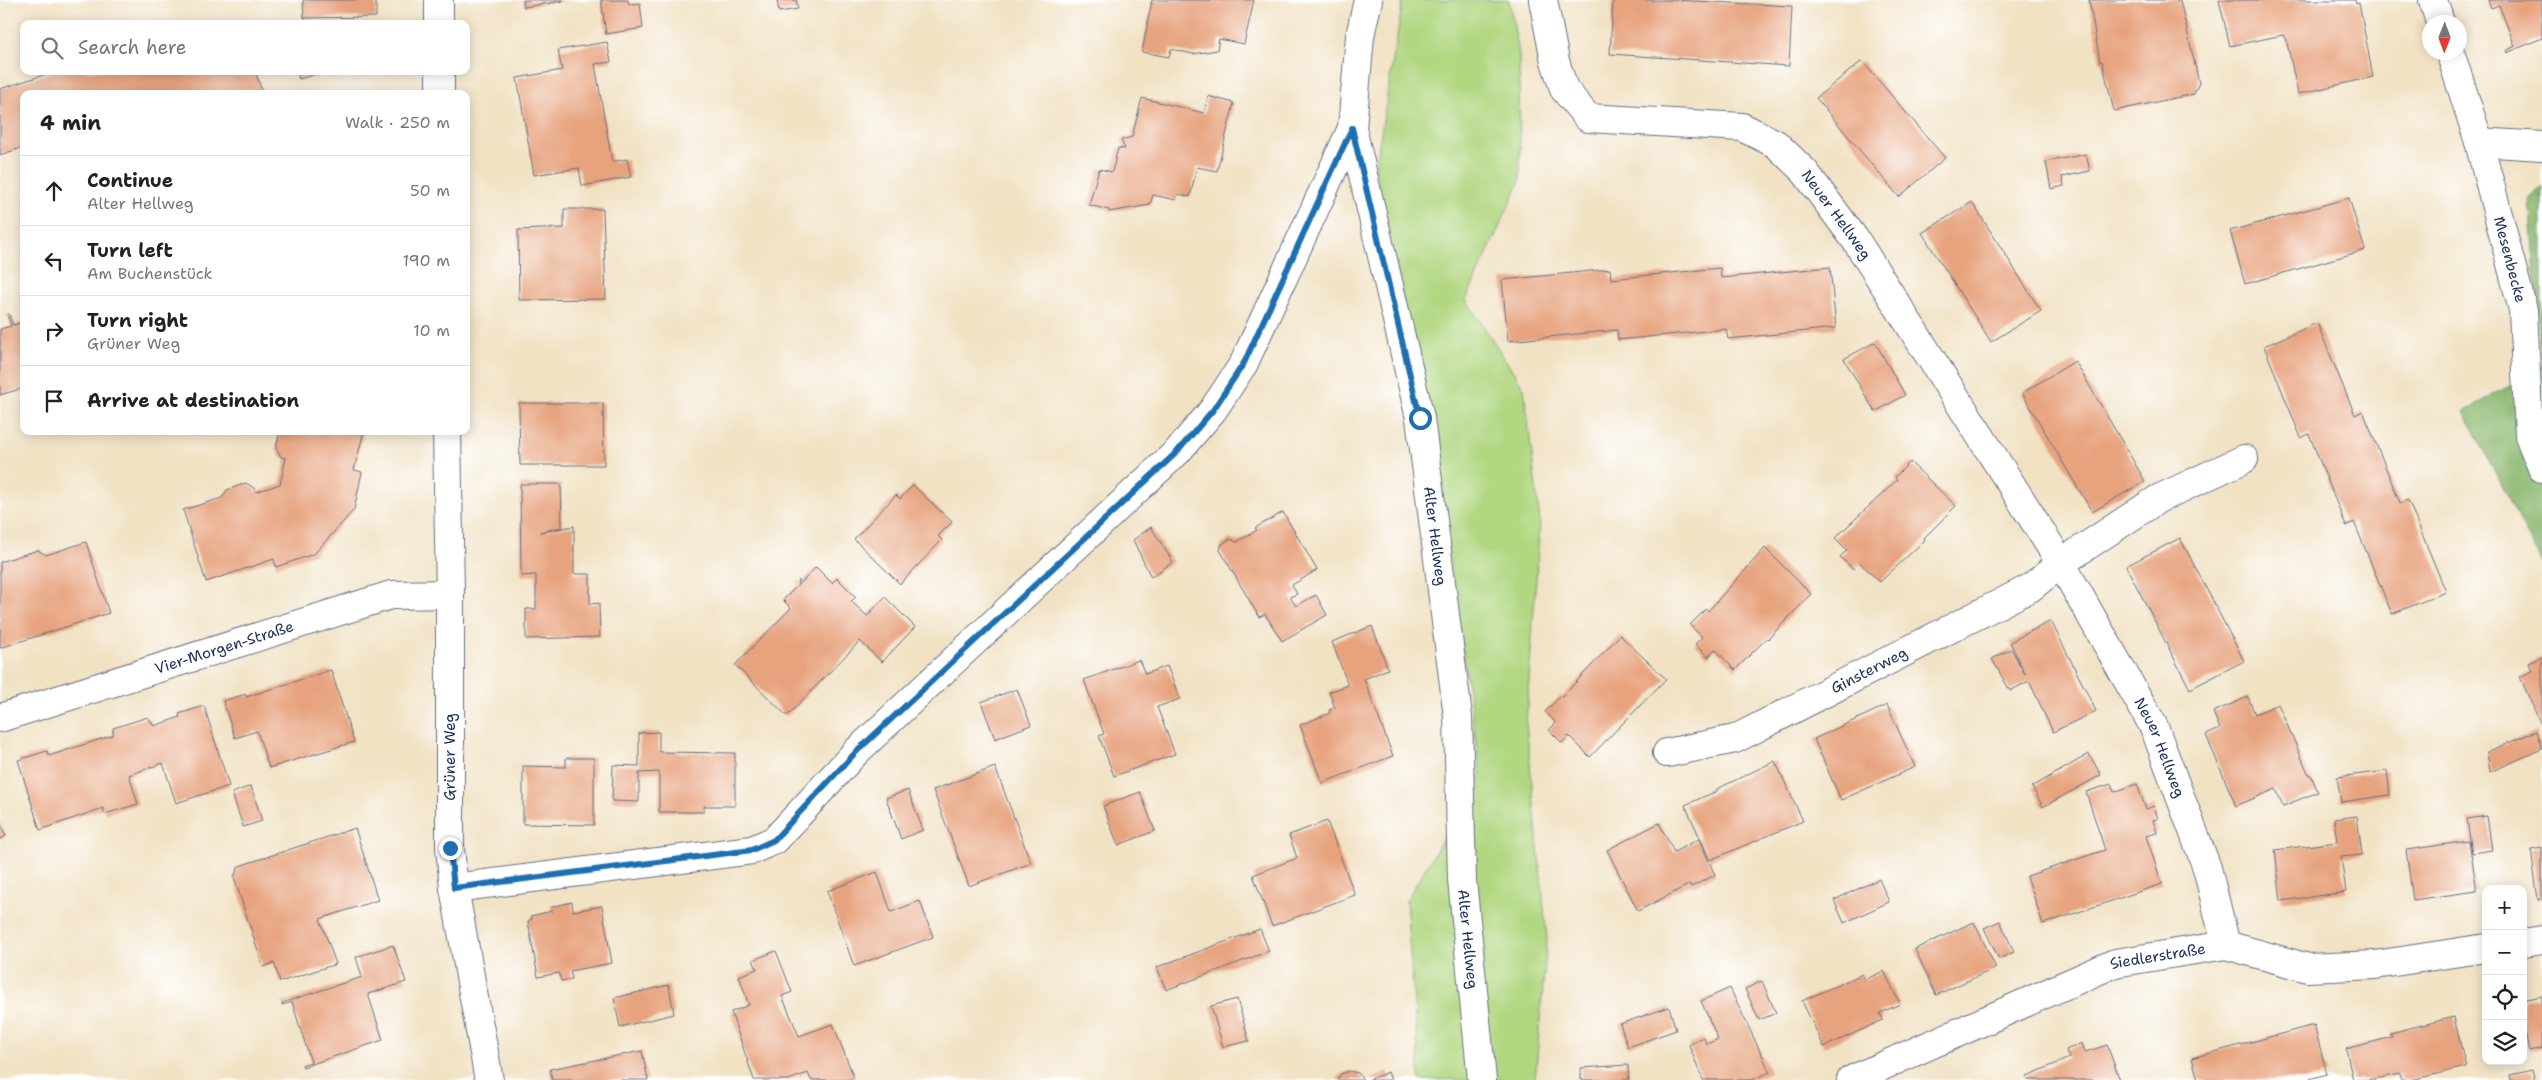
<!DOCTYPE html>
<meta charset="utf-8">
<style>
body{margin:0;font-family:"Shantell Sans",sans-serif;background:#f2f2f2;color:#222}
.controls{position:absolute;right:15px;bottom:15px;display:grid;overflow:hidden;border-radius:10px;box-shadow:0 2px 12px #0003}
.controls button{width:45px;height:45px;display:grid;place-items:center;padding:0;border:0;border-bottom:1px solid #e0e0e0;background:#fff;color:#222;font:25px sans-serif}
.compass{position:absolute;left:2422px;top:15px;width:45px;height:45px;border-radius:50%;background:#fff;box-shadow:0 2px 12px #0003;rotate:181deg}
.stop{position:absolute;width:15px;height:15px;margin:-11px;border:4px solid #1f6fb2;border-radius:50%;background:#fff}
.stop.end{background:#1f6fb2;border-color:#fff;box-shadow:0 1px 5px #0008}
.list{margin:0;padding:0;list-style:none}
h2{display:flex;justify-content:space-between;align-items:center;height:65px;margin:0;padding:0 20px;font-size:21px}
h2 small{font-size:16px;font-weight:400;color:#767676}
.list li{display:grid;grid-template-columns:32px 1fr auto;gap:15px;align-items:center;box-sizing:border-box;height:70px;padding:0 20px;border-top:1px solid #e0e0e0}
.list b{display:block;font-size:19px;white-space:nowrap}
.list p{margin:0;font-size:16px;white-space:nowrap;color:#767676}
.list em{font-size:16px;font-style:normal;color:#767676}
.icon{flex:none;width:28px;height:28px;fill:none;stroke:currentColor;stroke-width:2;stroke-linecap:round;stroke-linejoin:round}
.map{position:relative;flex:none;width:2542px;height:1080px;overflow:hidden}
.search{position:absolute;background:#fff;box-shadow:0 2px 12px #0003;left:20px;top:20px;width:450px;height:55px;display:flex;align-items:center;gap:12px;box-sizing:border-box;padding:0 18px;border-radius:10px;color:#767676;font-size:19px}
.panel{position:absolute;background:#fff;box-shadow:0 2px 12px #0003;left:20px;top:90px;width:450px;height:345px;border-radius:10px}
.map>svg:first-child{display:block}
</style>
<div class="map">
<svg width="2542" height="1080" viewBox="0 0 2542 1080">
<rect width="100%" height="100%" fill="#fff"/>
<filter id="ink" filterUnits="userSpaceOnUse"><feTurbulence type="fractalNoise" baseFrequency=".02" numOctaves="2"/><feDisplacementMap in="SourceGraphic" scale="10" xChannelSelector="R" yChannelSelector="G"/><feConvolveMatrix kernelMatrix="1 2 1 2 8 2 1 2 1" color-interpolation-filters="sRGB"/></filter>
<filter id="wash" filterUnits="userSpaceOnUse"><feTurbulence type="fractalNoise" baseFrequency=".0096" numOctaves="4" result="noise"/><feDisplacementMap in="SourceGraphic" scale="20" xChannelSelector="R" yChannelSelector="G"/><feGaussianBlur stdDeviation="1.12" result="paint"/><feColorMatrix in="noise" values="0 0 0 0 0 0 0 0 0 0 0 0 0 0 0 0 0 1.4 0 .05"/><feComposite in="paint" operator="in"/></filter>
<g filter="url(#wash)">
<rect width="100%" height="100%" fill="#f1e2c4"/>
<path fill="#b1d781" stroke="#668370" d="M1403,0H1509L1519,54L1520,181L1466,300L1524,388L1540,522L1526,723L1547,939L1535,1080H1420L1406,901L1481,775L1428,412L1375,169Z"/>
<path fill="#8cb86f" stroke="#547466" d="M2542,188V563L2464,412L2542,366L2529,199Z"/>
<g id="blocks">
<path fill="#e7a37e" d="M303,0H376V17L304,18Z
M523,0H563V1L524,7Z
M601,0H628L629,4L640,3L643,28L606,34Z
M777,0H796L798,9L779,12Z
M1152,0H1254L1244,44L1219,39L1217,50L1193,54L1171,49L1169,57L1142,52Z
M1613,0H1673L1792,6L1789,66L1610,54Z
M2089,0H2180L2199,83L2194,94L2114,111L2102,61L2100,62Z
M2219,0H2355L2356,4L2359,3L2373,77L2298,94L2286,38L2283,35L2230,46Z
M2488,0H2542V38L2507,53L2506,51L2515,46L2499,5L2491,8Z
M607,42L611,62L595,64L612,162L627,159L631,177L582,186L579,168L534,175L517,78L562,70L558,50Z
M1862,61L1945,158L1899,197L1816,98Z
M56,71H255L262,91L247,94H24V147L0,155V89Z
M297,71H320V73L299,79Z
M1208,96L1234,103L1217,171L1197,167L1190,197L1178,194L1176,200L1153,195L1150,205L1109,212V210L1089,205L1099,169L1112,172L1118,148L1125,149L1121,140L1132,137L1142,98L1204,113Z
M2086,154L2090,171L2062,177L2064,186L2051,189L2046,162Z
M2349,198L2365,250L2245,284L2230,231Z
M1972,202L2041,311L1991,342L1922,233Z
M564,209H603L606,299L519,300L518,230L564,228Z
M1830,267L1836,328L1728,339L1726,329L1618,340L1617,330L1508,341L1502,280L1610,269L1611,279L1720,268L1721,278Z
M7,314H9L13,325L24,322V388L0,395V329L11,326Z
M2317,323L2355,415L2363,411L2400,503L2408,500L2446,592L2392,614L2354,522L2346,526L2309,434L2301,438L2264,346Z
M1875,342L1905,395L1875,412L1844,359Z
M2075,361L2145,481L2092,512L2022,393Z
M519,403H603L604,465H520Z
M280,431H364L354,470L362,472L354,510L314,554L276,567L274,559L206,582L183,510L222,498L227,490L246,483L254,488L256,492L280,484L286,458L281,457L276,448Z
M1910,462L1956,506L1924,538L1925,540L1880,582L1859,562L1853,569L1840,557L1847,550L1835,538L1897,480L1895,477Z
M520,484H561L562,527L540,532L574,526V574H590V604L599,603L600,637L526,639V609H536V575L521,576Z
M913,485L952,522L938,536L942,540L900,584L854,539L896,495L900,499Z
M1283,512L1317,570L1292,585L1297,594L1290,597L1296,606L1316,595L1327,615L1282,641L1265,614L1259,617L1220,550L1222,544L1230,539L1237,542L1257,530L1255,528Z
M1151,527L1173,562L1151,577L1133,540Z
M2180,538L2244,661L2190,689L2126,566Z
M86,542L109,613L0,648V562L38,550L46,555Z
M1765,548L1811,594L1768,639L1767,638L1735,670L1715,649L1708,657L1695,644L1702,637L1690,625L1706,609L1708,611Z
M816,567L832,583L837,578L856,597L851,601L867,616L885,597L915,627L882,662L860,641L787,716L735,665L791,608L783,600L799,584L797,583L799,580L801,583Z
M2051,621L2096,711L2053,732L2029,681L2010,691L1992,659L2011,649L2025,674L2010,642Z
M1372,626L1388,669L1364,679L1393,756L1322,783L1300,725L1330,713L1329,710L1335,708L1329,692L1348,685L1332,642Z
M1620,635L1666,679L1590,757L1569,736L1562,743L1549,730L1556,723L1545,712L1560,696L1562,697Z
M2542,657V727L2520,677L2532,671L2529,663Z
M1139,660L1145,674L1167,666L1180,699L1157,707L1175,754L1114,776L1099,736L1104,734L1084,680Z
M331,670L354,742L269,768L257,731L235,738L223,701L246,694V697Z
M1017,689L1031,725L995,739L981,702Z
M2248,697L2255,714L2278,704L2309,775H2311L2318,792L2283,806L2276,789L2236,806L2206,735L2220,729L2213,712Z
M1887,705L1915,767L1841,800L1814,739Z
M204,706L229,786L176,803L163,763L129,775L138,804L105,814L103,808L40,830L18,760L47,751L49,756L113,735V728L148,717L154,726L180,717L179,714Z
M2536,731L2542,749L2490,772L2487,752Z
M659,732V752L735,753V806H704V812H659V772L639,773V802L612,801L613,765L639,766V733Z
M2089,754L2101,775L2043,807L2032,787Z
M566,758H594V825L523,824V766L566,767Z
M1775,761L1803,821L1710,860L1685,805L1717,791V789Z
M995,767L1031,863L969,886L933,790Z
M2387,771L2390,795L2341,802L2337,777Z
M2111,784L2114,792L2137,784L2146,809L2154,806L2158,819L2153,820L2157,833L2146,836L2162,884L2043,924L2027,876L2105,850L2086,792Z
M251,786L262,821L243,827L232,793Z
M908,790L923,830L901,839L886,798Z
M1140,792L1155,831L1118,845L1103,806Z
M2357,816L2362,855L2341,857L2346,892L2281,901L2275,850L2337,842L2334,819Z
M2487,816L2492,850L2472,853L2467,819Z
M1327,821L1355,895L1272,926L1253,875L1297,858L1289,835Z
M0,823L6,836L0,839Z
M1659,823L1674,852L1699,839L1715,875L1691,887L1690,884L1638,911L1607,850Z
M355,828L378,900L320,919L336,964L280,982L274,963L263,967L234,877L239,866Z
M2469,841L2477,891L2413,900L2406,850Z
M2542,847V899L2538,900L2531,849Z
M877,872L891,912L920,901L933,937L854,966L827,891Z
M1879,879L1889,902L1844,923L1834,900Z
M572,902L573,911L602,906L612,963L570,971L572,979L561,981L559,973L538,977L528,921L532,919L531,916L552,911L551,907Z
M2000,921L2014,952L1999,959L1984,928Z
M1974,922L1996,968L1936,995L1915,949Z
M1260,929L1269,951L1166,990L1157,967Z
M393,945L406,982L368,994L383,1040L303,1067L302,1065L311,1062L292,1002L282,1005V1003L362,977L356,957Z
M776,951L792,992L782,996L799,1036L833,1024L854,1078L848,1080H811L808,1073L788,1080H754L731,1012L749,1005L739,976L757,969L753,960Z
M1884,971L1900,1004L1880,1013L1883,1020L1824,1047L1802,1001L1862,974L1864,980Z
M1762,981L1776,1013L1759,1020L1745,989Z
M669,985L674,1014L620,1027L614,998Z
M1730,988L1770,1072L1752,1080H1703L1689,1045L1703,1037L1707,1044L1718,1039L1701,1001Z
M2542,996V1048L2529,1051L2523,1025V1000Z
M1237,999L1249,1041L1223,1047L1211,1006Z
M1669,1007L1676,1030L1628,1047L1620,1024Z
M2454,1017L2466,1067L2411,1080H2402L2400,1074L2375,1079L2353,1080L2346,1049L2392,1037L2390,1033Z
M2314,1025L2327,1074L2305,1080H2198L2192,1058Z
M2082,1043L2085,1052L2107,1045L2120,1080H2028L2027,1076L2069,1058L2066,1050Z
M642,1051L648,1080H552L550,1069Z
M1628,1065L1629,1080H1581V1068Z
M2532,1070L2535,1080H2511L2510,1075Z
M1349,1071L1358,1073L1363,1080H1337L1341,1074Z
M1388,1072L1391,1080H1368Z"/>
</g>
</g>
<g filter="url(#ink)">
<use href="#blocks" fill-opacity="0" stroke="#666e82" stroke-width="1"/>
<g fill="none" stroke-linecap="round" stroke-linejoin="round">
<g stroke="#666e82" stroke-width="30">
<g id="minor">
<path d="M439,0V24"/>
<path id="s1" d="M1368,0L1360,36L1352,128L1420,418L1458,716L1462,880L1482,1080"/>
<path id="s2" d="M1543,0L1555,61L1564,89L1588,118L1742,127L1776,144L1805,172L1857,242L2061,563L2154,727L2207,868L2226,945"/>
<path d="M2433,0L2440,22"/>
<path id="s3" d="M2450,52L2479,142L2523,310L2529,436L2542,468"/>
<path d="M440,71V94"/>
<path d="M2479,142L2542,146"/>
<path d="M447,431L450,594V848L454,888L489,1080"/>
<path id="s4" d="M0,718L391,595L450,594"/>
<path id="s5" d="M1667,753L1735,739L2030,588L2061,563L2158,499L2244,459"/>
<path d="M454,888L752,850L775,840L856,752L1177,452L1213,410L1244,363L1352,128"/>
<path d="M2523,943L2542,940"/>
<path id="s6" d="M1851,1080L2115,963L2226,945L2308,968L2375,965L2486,948"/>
</g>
</g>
<use href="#minor" stroke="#fff" stroke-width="28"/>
</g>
</g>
<g fill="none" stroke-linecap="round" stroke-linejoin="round" filter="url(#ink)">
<path stroke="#1f6fb2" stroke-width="6" d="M450,848L454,888L752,850L774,840L856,752L1177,452L1213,410L1244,363L1352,128L1420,418"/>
</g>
<g text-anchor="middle" stroke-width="4" stroke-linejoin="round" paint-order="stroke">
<g font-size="15" fill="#1b2f5e" stroke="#fff">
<text dy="5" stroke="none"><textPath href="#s2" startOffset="415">Neuer Hellweg</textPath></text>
<text dy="5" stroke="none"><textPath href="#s3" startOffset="216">Mesenbecke</textPath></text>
<text dy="5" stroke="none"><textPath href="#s1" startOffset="546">Alter Hellweg</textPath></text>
<text dy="5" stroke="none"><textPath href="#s4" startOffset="235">Vier-Morgen-Straße</textPath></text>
<text dy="5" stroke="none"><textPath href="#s5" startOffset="220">Ginsterweg</textPath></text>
<text dy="5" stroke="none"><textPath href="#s2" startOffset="1039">Neuer Hellweg</textPath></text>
<text transform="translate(450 757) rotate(-90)" y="5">Grüner Weg</text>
<text dy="5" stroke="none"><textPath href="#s1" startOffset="951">Alter Hellweg</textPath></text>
<text dy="5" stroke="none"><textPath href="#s6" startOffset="332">Siedlerstraße</textPath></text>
</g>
</g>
</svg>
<div class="controls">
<button>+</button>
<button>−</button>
<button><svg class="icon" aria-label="locate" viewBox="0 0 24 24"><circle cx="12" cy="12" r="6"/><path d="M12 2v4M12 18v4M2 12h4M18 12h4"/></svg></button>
<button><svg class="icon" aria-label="layers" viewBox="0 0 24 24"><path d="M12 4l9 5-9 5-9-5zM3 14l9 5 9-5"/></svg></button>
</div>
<svg class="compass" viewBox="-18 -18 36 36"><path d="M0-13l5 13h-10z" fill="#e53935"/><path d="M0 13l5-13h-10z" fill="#767676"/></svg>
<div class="stop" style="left:1420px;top:418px"></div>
<div class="stop end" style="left:450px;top:848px"></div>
<div class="search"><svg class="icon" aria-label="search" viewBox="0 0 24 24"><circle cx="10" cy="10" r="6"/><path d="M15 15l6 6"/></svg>Search here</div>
<section class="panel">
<h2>4 min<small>Walk · 250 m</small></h2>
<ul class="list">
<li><svg class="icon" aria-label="ahead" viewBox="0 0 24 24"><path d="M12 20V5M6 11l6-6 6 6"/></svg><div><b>Continue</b><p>Alter Hellweg</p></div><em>50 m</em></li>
<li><svg class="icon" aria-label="left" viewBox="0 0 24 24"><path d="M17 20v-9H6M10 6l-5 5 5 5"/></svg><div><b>Turn left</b><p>Am Buchenstück</p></div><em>190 m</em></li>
<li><svg class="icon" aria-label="right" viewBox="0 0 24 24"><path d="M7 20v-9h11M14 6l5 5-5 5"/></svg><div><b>Turn right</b><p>Grüner Weg</p></div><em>10 m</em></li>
<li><svg class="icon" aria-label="arrive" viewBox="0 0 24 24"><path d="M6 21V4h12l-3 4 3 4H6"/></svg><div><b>Arrive at destination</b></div></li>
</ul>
</section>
</div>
